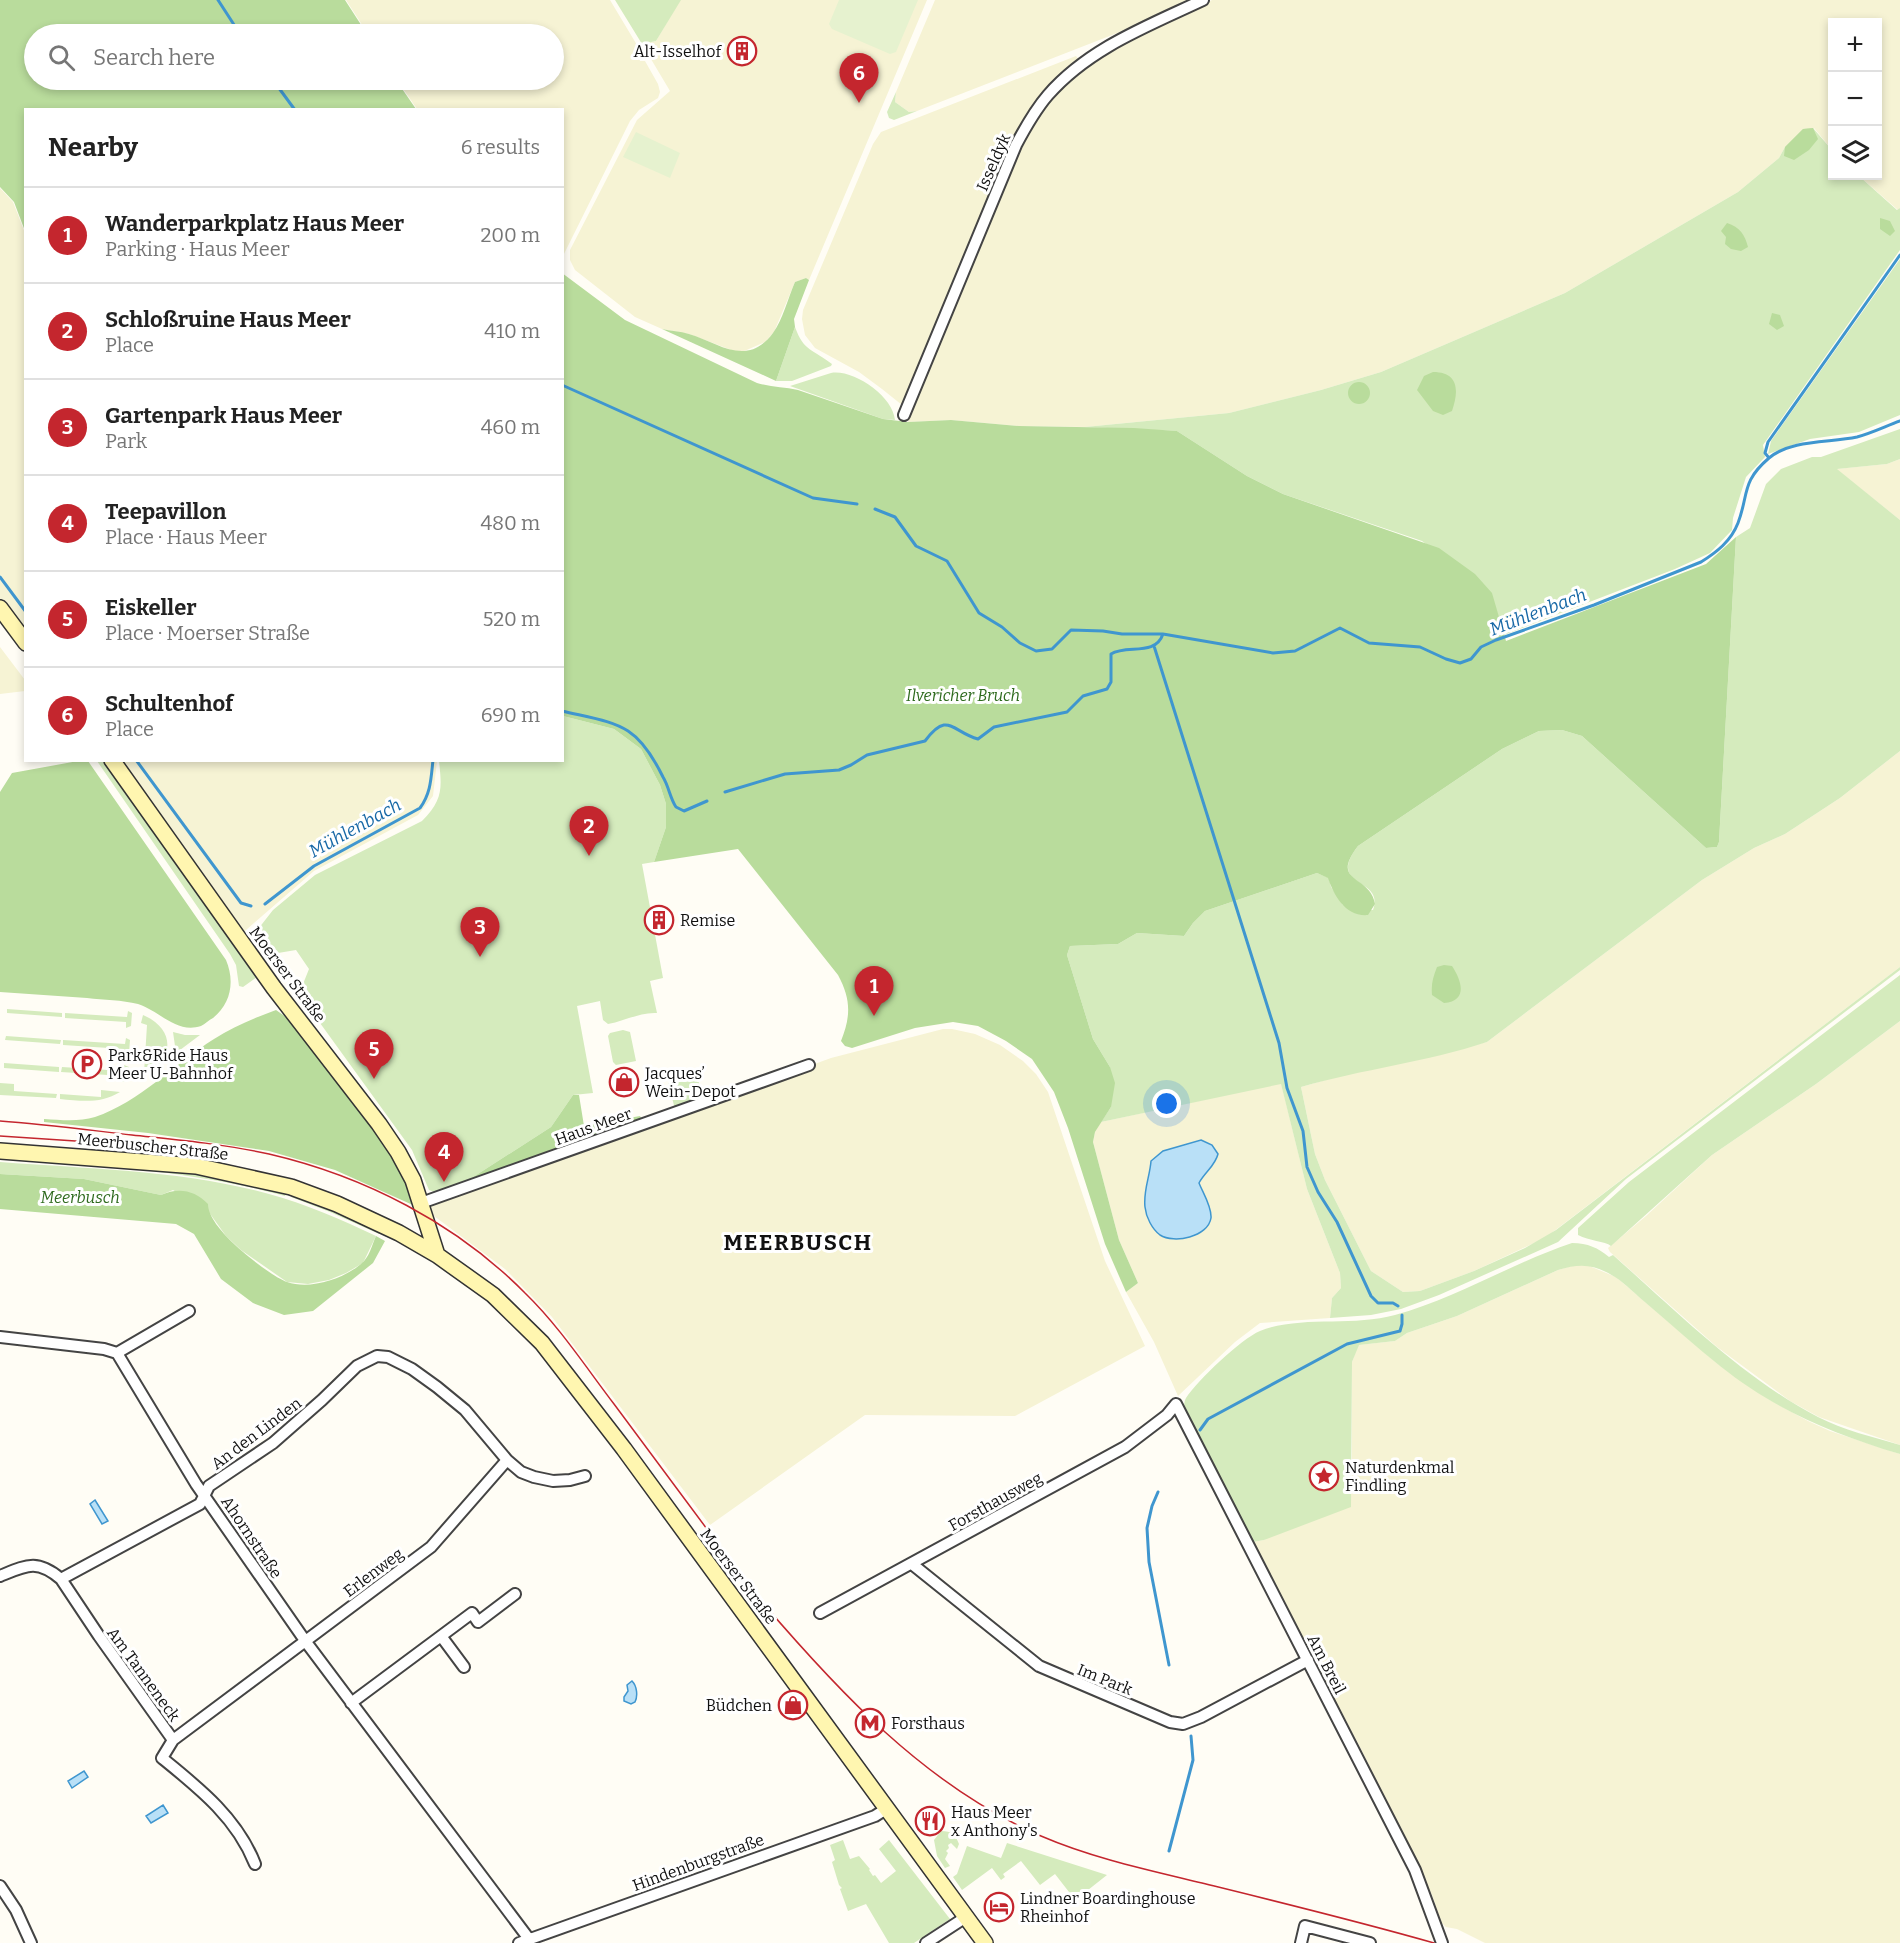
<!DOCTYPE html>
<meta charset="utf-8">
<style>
body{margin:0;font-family:Bitter,serif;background:#f2f2f2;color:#222}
.controls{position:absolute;right:18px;top:18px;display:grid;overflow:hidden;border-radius:0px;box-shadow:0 3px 9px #0003}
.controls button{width:54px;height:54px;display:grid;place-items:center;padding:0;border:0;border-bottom:2px solid #e0e0e0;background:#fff;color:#222;font:30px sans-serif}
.you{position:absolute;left:1167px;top:1104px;width:21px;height:21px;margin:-15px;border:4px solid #fff;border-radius:50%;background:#1a73e8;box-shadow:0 0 0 9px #1a73e833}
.badge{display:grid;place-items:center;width:39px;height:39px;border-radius:50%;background:#c4262e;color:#fff;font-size:20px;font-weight:700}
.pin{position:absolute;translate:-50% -50px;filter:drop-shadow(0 2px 3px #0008)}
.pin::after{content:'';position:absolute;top:32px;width:21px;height:18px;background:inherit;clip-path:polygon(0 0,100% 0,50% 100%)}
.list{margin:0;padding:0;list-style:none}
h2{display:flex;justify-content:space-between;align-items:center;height:78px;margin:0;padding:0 24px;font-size:26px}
h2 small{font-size:20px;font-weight:400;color:#767676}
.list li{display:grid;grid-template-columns:39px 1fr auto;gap:18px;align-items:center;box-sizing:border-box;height:96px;padding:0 24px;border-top:2px solid #e0e0e0}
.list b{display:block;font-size:22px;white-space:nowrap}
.list p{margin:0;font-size:20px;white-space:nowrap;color:#767676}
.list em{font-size:20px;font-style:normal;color:#767676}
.icon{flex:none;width:33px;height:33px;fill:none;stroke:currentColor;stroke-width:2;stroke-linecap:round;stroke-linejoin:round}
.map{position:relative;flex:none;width:1900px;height:1943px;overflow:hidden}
.search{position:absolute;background:#fff;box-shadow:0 3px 9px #0003;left:24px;top:24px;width:540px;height:66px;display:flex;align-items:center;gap:15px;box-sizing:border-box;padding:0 21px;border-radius:33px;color:#767676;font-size:22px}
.panel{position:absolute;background:#fff;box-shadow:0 3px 9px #0003;left:24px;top:108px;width:540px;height:654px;border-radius:0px}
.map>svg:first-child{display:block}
</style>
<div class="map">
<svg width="1900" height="1943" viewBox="0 0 1900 1943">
<rect width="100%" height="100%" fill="#fffdf5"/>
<path fill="#f6f3d4" d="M346,0H610L637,45L636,48L640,61H645L658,84L660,92L658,98L639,110L630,121L563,256L562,110L417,109L397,80H554V34H368Z
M680,0H927L809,280L806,278L795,282L774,332L765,342L742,352L734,351L689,334L662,329L635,317L575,270L570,260V250L637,120L670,91L642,44L656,41Z
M935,0H1191L1148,21L917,111L909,112L895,102L896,92Z
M1212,0H1900V208L1898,210L1859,176H1878V22H1832V150L1814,128L1785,147L1779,158L1738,192L1565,293L1381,372L1321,390L1229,413L1085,427L1019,426L951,420L908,422L1014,163L1037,118L1059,90L1080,69L1112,49Z
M1076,56L1079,60L1013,140L902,405L882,389L859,372L815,348L805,335L802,319L803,310L873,144L881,132Z
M0,188L13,202L25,233V637L0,600Z
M1900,459V520L1836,469L1887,464Z
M0,647L25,680V691L0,694Z
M1900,751V967L1545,1238L1474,1271L1420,1291L1403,1292L1371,1271L1325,1180L1315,1154L1301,1087L1343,1075L1487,1042L1702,880L1754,848L1785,834L1840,798Z
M112,761H437L433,796L418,815L314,871L238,937Z
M1900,1021V1445L1819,1417L1790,1401L1717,1347L1610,1252L1608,1248L1646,1216L1712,1155L1816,1084Z
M943,1029H952L975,1034L1000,1045L1023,1061L1036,1074L1048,1092L1105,1261L1145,1346L1015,1416L865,1415L710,1525L552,1317L505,1269L434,1216L429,1204L447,1199L831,1058Z
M1281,1083L1307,1189L1340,1273L1341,1288L1332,1298L1330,1318L1260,1323L1235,1342L1178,1396L1154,1342L1126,1292L1138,1283L1119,1240L1093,1142L1095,1132L1101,1122Z
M1575,1265H1587L1616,1277L1719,1365L1770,1400L1808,1421L1830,1431L1900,1454V1943H1485L1457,1929L1446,1927L1441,1922L1432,1895L1366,1759L1253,1542L1264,1540L1352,1489V1362L1358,1345L1395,1341L1407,1333L1457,1316L1558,1270Z"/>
<path fill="#d5ebbd" d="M615,0H681L656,41L642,44Z
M896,92L895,102L909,112L917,111L894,120L889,118L887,112Z
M1813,128L1832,150V176H1859L1897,210L1900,208V250L1763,445L1765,457L1746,477L1733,518L1732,530L1710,553L1675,569L1504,635L1491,593L1422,541L1283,494L1247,476L1177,431L1085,427L1229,413L1321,390L1381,372L1565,293L1738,192L1779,158L1785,147L1803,129Z
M1900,259V415L1859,432L1810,439L1768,454L1771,441Z
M795,327C804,352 813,349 832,364L831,366L792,381H776Z
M831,373C853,369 893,396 895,420L883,419L790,386Z
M1900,429V459L1887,464L1837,469L1900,520V751L1840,798L1785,834L1754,848L1702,880L1487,1042C1427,1062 1363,1069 1301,1087L1315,1154L1325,1180L1371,1271L1403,1292L1420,1291L1474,1271L1525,1248L1556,1230L1900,967V970L1626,1179L1558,1242L1439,1295L1401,1309L1371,1315L1330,1318L1332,1298L1341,1288L1340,1273L1307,1189L1281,1084L1101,1122L1111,1107L1110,1067L1093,1039L1067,955L1070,946L1118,944L1137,933L1184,936L1193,923L1205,911L1317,873L1329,878L1331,887L1343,905L1373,910C1385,876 1325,889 1358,846L1502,749L1539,731L1562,730L1582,736L1706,848L1717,847L1719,842L1736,537L1750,528L1766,484L1781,469L1812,457H1821Z
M563,716L614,729L641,749L660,785L666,804V827L654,862L642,864L663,978L650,981L657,1013C640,1012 625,1021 608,1024L603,1020L600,1001L577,1006L593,1093L573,1095L551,1127L453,1190L440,1194L429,1190L412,1150L299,994L309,969L296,950L272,954L255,933L273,910L315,875L422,821C443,800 442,788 439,761L562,760Z
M97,761H104L257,977L243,987L239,986L236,965L230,954Z
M1900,975V1021L1816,1084L1712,1155L1611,1246C1605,1241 1589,1241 1578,1235V1228L1629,1182Z
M7,1009L62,1013V1017L7,1013Z
M128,1011L132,1013L131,1026L126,1028V1022L65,1018V1013L127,1017Z
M143,1015C180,1031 172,1065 138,1079L137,1073H144L147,1025L141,1023Z
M623,1030L630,1032L636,1061L616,1065L613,1062L608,1036L610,1033Z
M173,1032L185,1035H200L176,1053Z
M6,1036L61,1040L60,1044L5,1040Z
M126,1038L130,1040L129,1053L124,1055V1049L63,1045V1040L125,1044Z
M4,1063L59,1067V1072L4,1068Z
M124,1065L129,1067L128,1080L122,1082L123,1076L61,1072L62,1067L123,1071Z
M698,1080L704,1099L675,1109L668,1083Z
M0,1083L14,1084V1091L57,1094L56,1098L0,1095Z
M101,1090L120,1092C101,1104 81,1101 60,1099V1094L101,1097Z
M0,1156L194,1172L287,1192L285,1196C192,1170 96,1166 0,1159Z
M0,1162C89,1169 182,1170 269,1194C306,1204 342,1220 376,1236L363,1263L346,1273L329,1280L308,1284L287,1282L241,1250L226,1236L208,1211L173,1190L161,1195L84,1179L0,1174Z
M292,1195L332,1209L380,1231L379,1234L330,1212L291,1197Z
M1572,1243C1588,1243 1598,1248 1609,1257L1613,1255C1675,1310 1744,1379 1818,1417C1843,1430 1873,1437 1900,1445V1454C1831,1433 1777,1411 1720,1366C1695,1346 1671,1324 1646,1303C1636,1295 1626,1284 1615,1277C1594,1264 1581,1263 1558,1270L1457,1316L1407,1333L1395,1341L1359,1345L1352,1362L1351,1507L1264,1540L1253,1542L1184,1411C1184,1406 1184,1401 1186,1398C1198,1380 1241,1339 1260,1331C1300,1315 1352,1327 1395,1315C1457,1298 1512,1263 1572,1243Z
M941,1831C952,1831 955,1834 959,1844L957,1849L951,1843L948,1845L949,1848L946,1851L948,1853L945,1859L950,1866L945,1868L937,1856L934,1840Z
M843,1840L850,1859L859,1856L870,1869L869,1870L873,1876L875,1875L881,1883L896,1871L879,1849L889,1840L950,1919L914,1943H889L866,1904L848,1911L840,1889L842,1888L839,1885L832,1862L835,1860L830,1845Z
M1007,1843L1107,1875L1069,1905L1063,1897L1069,1892L1055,1874L1040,1885L1021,1861L1003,1874L1005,1877L1001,1880L992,1868L962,1890L953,1877L957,1874L967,1846L1001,1858Z"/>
<path fill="#b9dc9c" d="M0,0H345L367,34H34V80H396L416,109L26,110L25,231L14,202L0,187Z
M1813,128L1818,139L1809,150L1794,160L1784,156L1785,147L1803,129Z
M1880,218L1890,221L1895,231L1890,236L1880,229Z
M1727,223C1740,227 1745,235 1748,247L1741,251L1731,249L1725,244L1726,237L1721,231Z
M562,273L625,320L757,383C771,387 784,387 798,390L883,419L908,422L951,420L1019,426L1134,428L1177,431L1247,476L1283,494L1439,548L1475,574L1492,593L1506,641L1706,564L1736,537L1719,842L1717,847L1706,848L1582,736L1562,730L1539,731L1502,749L1358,846C1329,884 1370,874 1375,904L1368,915C1346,917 1334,896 1328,878L1317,873L1205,911L1193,923L1184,936L1137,933L1118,944L1070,946L1067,955L1093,1039L1110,1067L1115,1083L1111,1107L1095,1132L1093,1142L1119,1240L1138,1283L1126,1292L1105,1244L1068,1128L1054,1092L1032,1059L1006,1041L978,1026L953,1022L915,1028L852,1048L845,1046L841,1041C851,1016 851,999 838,975L738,849L654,862L666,827V804L660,785L641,749L614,729L563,716Z
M806,278L809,280L794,319L795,327L776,381L662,329C671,331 680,331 689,334C719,343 747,368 773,333C783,319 788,298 795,282Z
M1772,313L1780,315L1784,326L1777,330L1769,324Z
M1433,372C1459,372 1459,391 1452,411L1443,415L1433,411L1417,390L1424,376Z
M1348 393a11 11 0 1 1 22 0a11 11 0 1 1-22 0Z
M78,761H88L226,960C235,981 231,1004 213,1018C209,1020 205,1024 201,1026C176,1034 160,1011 138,1004C122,1000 104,1000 87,998C58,996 29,994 0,992V792L12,773Z
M1444,965L1452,966C1462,981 1468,1001 1444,1003L1432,995C1431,984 1433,977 1437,967Z
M276,1010L286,1017L375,1129L403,1173L415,1206L335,1170L269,1151L148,1133L44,1122V1119C61,1120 79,1122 95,1117C140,1102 174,1064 214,1039C233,1027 254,1018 276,1010Z
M573,1095H579L584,1126L640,1116L644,1123L453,1190L551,1127Z
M0,1174L84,1179L161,1195C178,1187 195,1190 208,1204C208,1217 222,1232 232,1242C243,1253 273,1277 287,1282C310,1290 343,1279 361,1264C369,1258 372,1245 376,1236L385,1241L373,1263L313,1311L284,1315L253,1303L221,1279L194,1234L176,1224L0,1209Z"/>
<path fill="#e6f2cf" d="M839,0H918L896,52L890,54L832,29L829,24Z
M636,132L680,153L670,178L623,157Z"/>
<path fill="#b9e0f7" stroke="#3f96cf" stroke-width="1.5" d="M1201,1140L1212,1145L1218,1154C1215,1166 1205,1172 1199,1183C1203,1193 1212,1207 1211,1218C1208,1237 1174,1244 1160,1235C1152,1229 1146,1217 1145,1207C1143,1191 1150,1176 1151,1161L1163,1151Z
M95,1500L108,1521L102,1524L90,1504Z
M632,1681C637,1686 638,1696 635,1702L631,1704L624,1701V1697L628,1691L627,1685Z
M84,1771L88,1777L72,1788L68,1781Z
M163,1805L168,1813L151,1823L146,1816Z"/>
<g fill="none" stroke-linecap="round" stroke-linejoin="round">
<path stroke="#3f96cf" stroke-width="3" d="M218,0L240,34
M273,80L295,110
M562,385L813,498L857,504
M1769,458L1765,453L1768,442L1900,255
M875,509L895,517L916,546L947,561L979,613L1002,627L1020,643L1036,651L1052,649L1071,630L1103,631L1122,634H1163L1273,653L1295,651L1340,628L1369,643L1420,647L1446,659L1460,663L1471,659L1481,647L1496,640L1594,605L1701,562C1717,552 1731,541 1738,523C1749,494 1741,482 1769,458C1792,439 1829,443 1857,437C1872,433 1886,426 1900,421
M0,577L26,612
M1154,646L1279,1043L1287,1088L1303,1131L1307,1167L1318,1192L1337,1222L1371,1296L1378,1303H1393L1398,1306
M562,711C618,724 636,722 663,777C669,787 670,798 676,807L684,811L707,801
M136,760L241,903L251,906
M725,792L785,774L839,770L851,765L867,755L925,741C948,710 952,732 978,739L994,727L1067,712L1083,696L1107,689L1111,682V654C1127,644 1155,657 1163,634
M265,904L314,866L420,808C431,793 431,778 433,760
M1200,1430L1208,1419L1347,1344L1400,1331L1402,1324V1315
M1158,1492L1152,1506L1147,1528L1149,1562L1169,1665
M1169,1851L1193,1760L1191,1736"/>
<g stroke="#444" stroke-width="14">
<path id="minor" d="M904,415L1016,145C1025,128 1035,110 1048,95C1089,48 1148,26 1203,0
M421,1203L809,1065
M0,1337L104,1349L117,1353L196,1484L306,1642L529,1939
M117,1353L189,1311
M912,1564L1039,1666L1170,1722L1183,1724L1201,1717L1308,1660
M0,1576C27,1565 37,1559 61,1579L200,1504L209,1486L273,1443L322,1400L357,1366L377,1356L388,1357L412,1369L437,1387L465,1410L507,1460L521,1472L534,1477L553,1481L570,1480L585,1476
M61,1579L99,1636L173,1740L162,1758C199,1788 237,1818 255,1864
M820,1613L1125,1447L1167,1415L1176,1404L1415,1870L1442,1943
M441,1636L464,1667
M351,1703L472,1613L478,1622L515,1594
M173,1740L431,1547L507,1460
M0,1886L16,1910L31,1943
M519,1943L875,1816L886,1809
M926,1943L966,1917
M1301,1943L1305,1926L1370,1943"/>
</g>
<g stroke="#333" stroke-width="18">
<path id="secondary" d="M0,608L26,643
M112,760L274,988L379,1124L398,1152L413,1180L437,1255
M0,1151L196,1166L291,1187L337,1204L399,1233L437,1255L493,1295L542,1343L624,1449L985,1943"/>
</g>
<use href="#minor" stroke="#fff" stroke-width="10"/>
<use href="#secondary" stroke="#fff6b0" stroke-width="15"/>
<path stroke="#c4262e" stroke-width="1.5" d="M0,1121C44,1124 88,1130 132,1135C178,1140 224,1144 269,1154C364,1176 456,1223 525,1293C559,1326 585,1366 614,1404C661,1468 709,1531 756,1595C836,1689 925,1786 1041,1836C1092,1858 1148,1870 1202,1883C1279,1902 1357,1921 1434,1943
M0,1136L166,1147"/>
</g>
<defs>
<g id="building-ring" transform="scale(1.5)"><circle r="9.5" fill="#fff" stroke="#c4262e" stroke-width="1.5"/><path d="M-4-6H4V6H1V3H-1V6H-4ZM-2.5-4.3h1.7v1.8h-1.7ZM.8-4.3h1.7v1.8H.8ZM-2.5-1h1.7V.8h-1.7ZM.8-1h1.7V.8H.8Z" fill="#c4262e"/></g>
<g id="parking-ring" transform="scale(1.5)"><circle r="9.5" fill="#fff" stroke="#c4262e" stroke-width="1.5"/><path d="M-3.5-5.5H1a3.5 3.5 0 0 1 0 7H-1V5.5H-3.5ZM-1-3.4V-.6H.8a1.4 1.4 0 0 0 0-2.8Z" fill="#c4262e"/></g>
<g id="shop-ring" transform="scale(1.5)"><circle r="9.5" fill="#fff" stroke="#c4262e" stroke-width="1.5"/><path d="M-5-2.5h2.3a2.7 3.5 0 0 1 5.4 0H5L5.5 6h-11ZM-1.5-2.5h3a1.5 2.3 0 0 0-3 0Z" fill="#c4262e"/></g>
<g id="sight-ring" transform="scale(1.5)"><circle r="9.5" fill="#fff" stroke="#c4262e" stroke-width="1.5"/><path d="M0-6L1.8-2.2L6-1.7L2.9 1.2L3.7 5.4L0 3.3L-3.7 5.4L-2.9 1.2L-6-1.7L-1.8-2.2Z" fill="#c4262e"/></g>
<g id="metro-ring" transform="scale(1.5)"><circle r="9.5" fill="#fff" stroke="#c4262e" stroke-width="1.5"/><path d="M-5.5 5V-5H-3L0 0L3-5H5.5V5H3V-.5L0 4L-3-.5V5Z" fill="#c4262e"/></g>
<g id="restaurant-ring" transform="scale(1.5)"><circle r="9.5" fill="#fff" stroke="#c4262e" stroke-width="1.5"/><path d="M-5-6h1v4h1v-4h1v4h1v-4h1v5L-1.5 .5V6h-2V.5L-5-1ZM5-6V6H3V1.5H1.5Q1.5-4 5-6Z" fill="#c4262e"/></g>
<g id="hotel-ring" transform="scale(1.5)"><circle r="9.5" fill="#fff" stroke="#c4262e" stroke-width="1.5"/><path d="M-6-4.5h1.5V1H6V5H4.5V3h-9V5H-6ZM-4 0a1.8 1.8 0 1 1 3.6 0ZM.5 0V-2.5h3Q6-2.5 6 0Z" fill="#c4262e"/></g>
</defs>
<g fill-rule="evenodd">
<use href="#building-ring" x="742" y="51"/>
<use href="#building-ring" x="659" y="920"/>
<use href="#parking-ring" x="87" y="1064"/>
<use href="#shop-ring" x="624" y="1082"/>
<use href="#sight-ring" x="1324" y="1476"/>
<use href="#shop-ring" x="793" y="1705"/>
<use href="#metro-ring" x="870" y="1723"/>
<use href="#restaurant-ring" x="930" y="1821"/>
<use href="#hotel-ring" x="999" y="1907"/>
</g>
<g text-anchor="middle" stroke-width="6" stroke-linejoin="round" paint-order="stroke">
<g font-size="16" fill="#111" stroke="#fff" text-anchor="start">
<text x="721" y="57" text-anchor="end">Alt-Isselhof</text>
<text x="680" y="926">Remise</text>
<text x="108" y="1061">Park&amp;Ride Haus<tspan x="108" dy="18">Meer U-Bahnhof</tspan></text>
<text x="645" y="1079">Jacques’<tspan x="645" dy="18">Wein-Depot</tspan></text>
<text x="1345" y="1473">Naturdenkmal<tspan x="1345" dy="18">Findling</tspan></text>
<text x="772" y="1711" text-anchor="end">Büdchen</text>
<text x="891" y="1729">Forsthaus</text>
<text x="951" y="1818">Haus Meer<tspan x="951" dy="18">x Anthony's</tspan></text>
<text x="1020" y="1904">Lindner Boardinghouse<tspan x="1020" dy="18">Rheinhof</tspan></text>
</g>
<g font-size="16" fill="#111" stroke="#fff">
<text transform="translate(993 162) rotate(-66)" y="6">Isseldyk</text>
<text transform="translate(288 974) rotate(53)" y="6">Moerser Straße</text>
<text transform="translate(593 1126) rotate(-20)" y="6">Haus Meer</text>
<text transform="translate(153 1146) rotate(6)" y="6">Meerbuscher Straße</text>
<text transform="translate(256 1433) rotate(-37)" y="6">An den Linden</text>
<text transform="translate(995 1501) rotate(-29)" y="6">Forsthausweg</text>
<text transform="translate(252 1537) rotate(56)" y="6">Ahornstraße</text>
<text transform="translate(373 1572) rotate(-37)" y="6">Erlenweg</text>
<text transform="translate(739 1576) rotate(53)" y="6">Moerser Straße</text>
<text transform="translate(1327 1664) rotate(63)" y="6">Am Breil</text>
<text transform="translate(144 1674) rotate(54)" y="6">Am Tanneneck</text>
<text transform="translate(1105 1679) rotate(22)" y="6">Im Park</text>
<text transform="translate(698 1862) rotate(-20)" y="6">Hindenburgstraße</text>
</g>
<g font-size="16" font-style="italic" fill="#2f6b1f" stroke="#fff">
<text x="963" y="701">Ilvericher Bruch</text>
<text x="80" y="1203">Meerbusch</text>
</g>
<g font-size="18" font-style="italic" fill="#1768a6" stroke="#fff">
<text transform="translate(1538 612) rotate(-21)" y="6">Mühlenbach</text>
<text transform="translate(355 828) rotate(-29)" y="6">Mühlenbach</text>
</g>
<g font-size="22" font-weight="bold" letter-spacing="1.5" fill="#111" stroke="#fff">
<text x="798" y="1250">MEERBUSCH</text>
</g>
</g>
</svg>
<div class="controls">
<button>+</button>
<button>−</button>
<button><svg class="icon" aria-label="layers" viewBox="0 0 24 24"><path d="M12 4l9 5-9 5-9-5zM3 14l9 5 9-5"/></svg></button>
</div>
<div class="you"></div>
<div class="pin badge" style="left:874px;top:1016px">1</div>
<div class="pin badge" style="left:589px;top:856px">2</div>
<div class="pin badge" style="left:480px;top:957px">3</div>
<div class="pin badge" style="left:444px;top:1182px">4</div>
<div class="pin badge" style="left:374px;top:1079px">5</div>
<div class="pin badge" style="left:859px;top:103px">6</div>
<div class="search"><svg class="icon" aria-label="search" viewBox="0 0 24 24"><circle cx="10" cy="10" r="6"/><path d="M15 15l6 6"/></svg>Search here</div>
<section class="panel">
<h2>Nearby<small>6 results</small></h2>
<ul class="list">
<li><span class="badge">1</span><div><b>Wanderparkplatz Haus Meer</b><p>Parking · Haus Meer</p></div><em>200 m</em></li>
<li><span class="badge">2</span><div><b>Schloßruine Haus Meer</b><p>Place</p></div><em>410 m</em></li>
<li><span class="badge">3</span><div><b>Gartenpark Haus Meer</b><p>Park</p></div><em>460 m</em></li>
<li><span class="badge">4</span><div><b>Teepavillon</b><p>Place · Haus Meer</p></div><em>480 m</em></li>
<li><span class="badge">5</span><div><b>Eiskeller</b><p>Place · Moerser Straße</p></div><em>520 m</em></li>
<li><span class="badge">6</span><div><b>Schultenhof</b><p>Place</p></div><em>690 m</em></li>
</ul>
</section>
</div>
